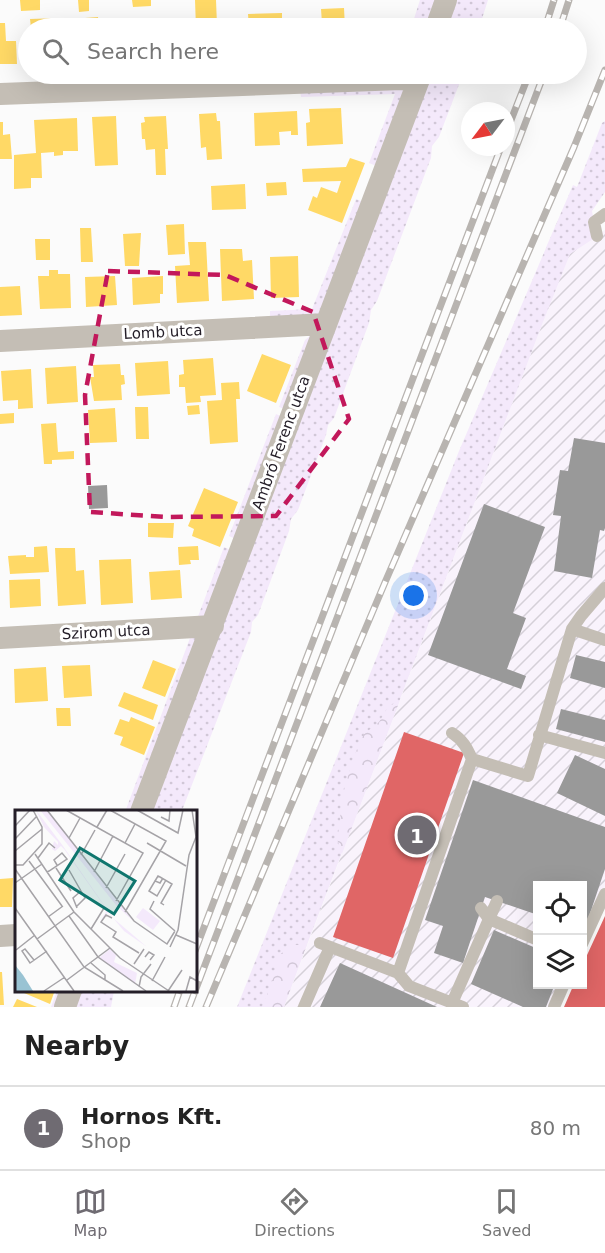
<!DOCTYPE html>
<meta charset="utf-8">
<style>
body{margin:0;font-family:"DejaVu Sans",sans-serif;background:#f6f6f6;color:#222}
.controls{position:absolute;right:18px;bottom:18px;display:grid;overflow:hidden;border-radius:0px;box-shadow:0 6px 24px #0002}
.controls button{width:54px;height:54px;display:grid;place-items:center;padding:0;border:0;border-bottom:2px solid #e0e0e0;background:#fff;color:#222;font:30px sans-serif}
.compass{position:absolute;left:461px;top:102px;width:54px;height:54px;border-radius:50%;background:#fff;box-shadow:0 6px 24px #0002;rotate:238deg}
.you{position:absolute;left:414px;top:596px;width:21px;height:21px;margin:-15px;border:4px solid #fff;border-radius:50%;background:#1a73e8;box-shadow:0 0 0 9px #1a73e833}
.badge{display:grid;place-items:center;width:39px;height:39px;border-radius:50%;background:#6f6b72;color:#fff;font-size:20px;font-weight:700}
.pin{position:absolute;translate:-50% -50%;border:3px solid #fff;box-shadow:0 2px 6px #0006}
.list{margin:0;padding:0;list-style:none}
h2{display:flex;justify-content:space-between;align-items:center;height:78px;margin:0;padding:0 24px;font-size:26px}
h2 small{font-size:20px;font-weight:400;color:#767676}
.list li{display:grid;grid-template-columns:39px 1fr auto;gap:18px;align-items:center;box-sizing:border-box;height:84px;padding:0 24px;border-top:2px solid #e0e0e0}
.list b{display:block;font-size:22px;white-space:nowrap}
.list p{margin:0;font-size:20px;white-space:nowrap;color:#767676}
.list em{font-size:20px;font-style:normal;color:#767676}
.icon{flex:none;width:33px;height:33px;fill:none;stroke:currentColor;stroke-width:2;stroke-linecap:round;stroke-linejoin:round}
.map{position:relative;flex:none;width:605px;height:1007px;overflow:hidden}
.search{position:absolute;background:#fff;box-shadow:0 6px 24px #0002;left:18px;right:18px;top:18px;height:66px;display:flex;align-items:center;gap:15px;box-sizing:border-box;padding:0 21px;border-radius:33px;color:#767676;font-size:22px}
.sheet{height:162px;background:#fff}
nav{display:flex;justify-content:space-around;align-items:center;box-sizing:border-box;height:84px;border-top:2px solid #e0e0e0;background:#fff;font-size:16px;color:#767676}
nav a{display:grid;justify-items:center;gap:3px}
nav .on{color:#6f6b72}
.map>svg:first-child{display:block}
</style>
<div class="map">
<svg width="605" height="1007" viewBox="0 0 605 1007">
<defs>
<pattern id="industrial-furrows" width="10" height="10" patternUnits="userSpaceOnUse" patternTransform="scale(1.5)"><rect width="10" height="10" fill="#f9f3fc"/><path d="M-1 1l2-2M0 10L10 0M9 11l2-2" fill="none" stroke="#d5d0d8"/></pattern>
<pattern id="grass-dots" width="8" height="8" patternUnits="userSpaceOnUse" patternTransform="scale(1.5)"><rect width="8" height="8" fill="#f4e9fb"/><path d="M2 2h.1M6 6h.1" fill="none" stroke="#d1c7d7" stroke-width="1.8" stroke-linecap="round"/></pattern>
<pattern id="forest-crowns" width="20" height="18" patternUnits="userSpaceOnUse" patternTransform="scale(1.5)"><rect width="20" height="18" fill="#f4e9fb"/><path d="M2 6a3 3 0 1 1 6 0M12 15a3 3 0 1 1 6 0" fill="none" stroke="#d1c7d7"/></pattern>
</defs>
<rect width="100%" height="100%" fill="#fbfbfb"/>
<path fill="url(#industrial-furrows)" d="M565,204L592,238L605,230V890L583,941L582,886H538V984L563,985L553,1007H284L543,322L546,247Z"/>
<path fill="url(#grass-dots)" d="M420,0H488L479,28H411Z
M417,74H463L439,137L432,146L431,158L377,301L371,310L369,323L334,418L328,425L326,435L298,510L291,519L289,531L258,615L252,622L251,632L183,808L180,812H125L224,547L240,554L244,543L229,536L276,414L289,420L292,412L279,407L305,340L312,334L270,320V311L312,309L356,199L371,205L384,169L369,163L395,94L301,97L300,89Z
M605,121V192L592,211L594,222L593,239L570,254L543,322L307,945L277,1007H237L459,451L573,185L577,187L602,123Z
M57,991H114L111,1007H51Z"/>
<path fill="url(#forest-crowns)" d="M400,700L342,854L337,839L340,823L341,801L353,758L364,734L379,722L388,707Z
M295,945H307L284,1007H262C265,998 270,989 273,979C280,958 271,957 295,945Z"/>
<path fill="#ffd966" d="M20,0H40V10L21,11Z
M78,0H89V11L79,12Z
M132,0H151V6L133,7Z
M195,0H216L217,25H229V28H196Z
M344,8L345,28H299V24L322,23L321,9Z
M282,13V28H249L248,14Z
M98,17L99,28H85V18Z
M61,18V28H31L30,19Z
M173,19L174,28H151L150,20Z
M393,21V28H360V22Z
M0,23H5L6,41H16L17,64H0Z
M341,108L343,144L307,146L306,123L310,122L309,109Z
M297,111L298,135H291V131L279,132L280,145L255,146L254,113Z
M216,113L217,121H220L222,159L207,160L206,147L201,148L199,114Z
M116,116L118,165L95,166L92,117Z
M166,116L168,149H165L166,175H156L155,149L146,150L145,139H142L141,123L145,122L144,117Z
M77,118L78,151H63V155L54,156V152L41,153L42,178H31V188L14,189V155L36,153L34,120Z
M0,122H3V135L10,134L12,159H0Z
M350,158L365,163L342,223L308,210L313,196L317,198L321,187L337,193L341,181L303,182L302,169L346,167Z
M286,182L287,195L267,196L266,183Z
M245,184L246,209L212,210L211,186Z
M184,224L185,254L168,255L166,225Z
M80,228H91L93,262H81Z
M141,233L139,266H125L123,234Z
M35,239H50V260H36Z
M188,242H206L209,301L177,303L175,266L190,265Z
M220,249H242L243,261L252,260L254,299L222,301Z
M298,256L299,297L271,298L270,257Z
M49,270H58V274H70L71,308L40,309L38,276H49Z
M115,276L117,305L86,307L85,277Z
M163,276V294H160V303L133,305L132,278Z
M20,286L22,315L0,316V287Z
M262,354L291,365L276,403L247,391Z
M213,358L216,395L200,396L201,402L186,403L185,387H179V375L184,374L183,360Z
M168,361L170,394L137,396L135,363Z
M120,364L121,375H124L125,384L121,385L122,400L94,401L90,377H94L93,365Z
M76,366L78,402L47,404L45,368Z
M31,369L33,408L18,409V400L3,401L1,371Z
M239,382L240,399H236L238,442L210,444L207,401L222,400L221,383Z
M199,405L200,414L188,415L187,406Z
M135,407H148L149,439H136Z
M115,408L117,442L90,443L88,410Z
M14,413V423L0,424V414Z
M56,423L58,452L74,451V459L52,460V464H44L41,424Z
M204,488L238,502L220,547L192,536L194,529L188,526Z
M148,523H174L173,538L148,537Z
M47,546L49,572L10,574L8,556L26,555V557H34V547Z
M198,546L199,560H190L191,564L179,565L178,547Z
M55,548H75L76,571L84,570L86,604L58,606Z
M131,559L133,603L101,605L99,560Z
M180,570L182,598L151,600L149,572Z
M40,579L41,606L10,608L9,580Z
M153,660L176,669L165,697L142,688Z
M90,665L92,696L64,698L62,666Z
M46,667L48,701L15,703L14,669Z
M124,692L158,705L153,720L118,706Z
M56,708H70L71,726H57Z
M131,717L155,727L144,755L120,745L123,737L114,734L120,719L129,722Z
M13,878L12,907H0V879Z
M0,972H2L4,1005H0Z
M17,990H55L50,1004Z
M17,999L37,1007H13Z"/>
<path fill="#e06666" d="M404,732L464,753L393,958L333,937Z
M605,916V1007H564L574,984H582V966Z"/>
<path fill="#999" d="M574,438L605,443V528L604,531L600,530L592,578L554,571L561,516L553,515L560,470L568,471Z
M107,485L108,508L89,509L88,486Z
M484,504L545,527L513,613L526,618L507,669L526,676L521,689L428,655Z
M576,655L605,662V688L570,678Z
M561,709L605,720V742L556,729Z
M575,755L605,769V816L557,793Z
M473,780L605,827V869L583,934L582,886H538V915L485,897L463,963L434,953L443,926L425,920Z
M494,930L538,949V984H555L546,1007H523L471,984Z
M340,963L437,1007H320Z"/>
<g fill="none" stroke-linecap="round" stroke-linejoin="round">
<path stroke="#c4beb5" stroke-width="12" d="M597,236L594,222L605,214
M572,629L605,640
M452,733C463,740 467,748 472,759
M539,735L605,753
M481,908L489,919L538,940
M320,943L398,973L409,986L463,1007
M582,944L605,894
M398,973L472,759L528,776L572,629L581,616L605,588
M452,1003L497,901
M304,1007L330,947
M554,1007L564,984"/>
<path stroke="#c4beb5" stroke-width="22" d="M436,28L446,0
M0,94L401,79L418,81
M0,341L326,324
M0,638L213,626
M141,812L421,74
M0,936L16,935
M65,1007L71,990"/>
<g stroke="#b8b4b0" stroke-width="7">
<path id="rail" d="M545,28L554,0
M560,28L569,0
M506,133L529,74
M195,951L501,147
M174,1007L180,990
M189,1007L544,74
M206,1007L386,580L574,147L605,70"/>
</g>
<use href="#rail" stroke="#fff" stroke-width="4.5" stroke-dasharray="14" stroke-linecap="butt"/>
</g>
<path fill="none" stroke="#c2185b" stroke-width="4.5" stroke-dasharray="12 8" stroke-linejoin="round" d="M108,271L225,275L313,312L349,419L276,516L167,517L90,512L85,395Z"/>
<g text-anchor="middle" stroke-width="6" stroke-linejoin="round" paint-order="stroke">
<g font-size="15" fill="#241e28" stroke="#fff">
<text transform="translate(163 332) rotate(-3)" y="5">Lomb utca</text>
<text transform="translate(281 443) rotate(-70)" y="5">Ambró Ferenc utca</text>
<text transform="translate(106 632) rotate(-3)" y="5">Szirom utca</text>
</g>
</g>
<g transform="translate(15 810)">
<rect width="182" height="182" fill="#fbfbfb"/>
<path d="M21,0L48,36L98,108L132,137L109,121L93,102L85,112L92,100L49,39L46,36L40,41L37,39L39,31L43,35V32L29,17ZM25,0H32L118,111L101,95ZM95,139L101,145L99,152L122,163L120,174L84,148Z" fill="#f4e9fb"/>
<path d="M128,98L145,111L138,120L121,107Z" fill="#f4e9fb"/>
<path d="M0,155L8,165L18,181H0Z" fill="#99c3d3"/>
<path fill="none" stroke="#a5a3a7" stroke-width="1.5" d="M32,0L119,111L152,134L160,121M51,0L128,43L101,91M95,0L151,31L110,102M122,0L163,23L168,0M146,7L154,11L155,0M0,16L15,0M82,17L92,0M54,28L65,8M0,29L22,6M110,33L120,14M132,33L171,56M0,41L27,19M20,44L59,102L105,148L154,181M66,45L80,20M23,48L34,33L40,38M14,51L47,96M0,55H8L27,34V17L18,0M41,58L56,81M0,59L69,157L108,181M54,60L70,88L61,97M32,62L34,61L52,49L47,43L39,50L42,55M79,62L98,26M148,68L145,73L140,71L143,66L145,67L157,74L146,93L149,95M140,71L134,81L142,86L151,70M0,73L27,54M91,78L110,44M139,91L135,99L160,121M0,98L59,181M62,98L58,88L66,81M54,106L83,147L131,181M33,107L48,96M97,108L91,105L86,112L101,122L98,127L124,143M76,119L89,98M161,125L182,134M22,129L59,102M155,137L163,120L174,45L181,27L177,0M1,140L20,125M130,147L134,142L139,145L135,150M19,150L10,139L7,141L15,153L32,141M76,153L90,165V170M119,154L129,139M52,170L95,138M137,171L150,147M124,177L126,167L136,154M29,181L50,167M153,181L167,160M171,181L175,167L182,171"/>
<path fill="#0f766e" fill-opacity="0.15" stroke="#0f766e" stroke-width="3" d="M65,38L120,71L99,104L45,70Z"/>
<rect width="182" height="182" fill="none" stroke="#241e28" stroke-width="3"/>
</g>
</svg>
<div class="controls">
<button><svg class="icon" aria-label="locate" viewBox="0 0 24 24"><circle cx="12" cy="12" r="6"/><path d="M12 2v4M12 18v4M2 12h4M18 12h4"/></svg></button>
<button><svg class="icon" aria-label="layers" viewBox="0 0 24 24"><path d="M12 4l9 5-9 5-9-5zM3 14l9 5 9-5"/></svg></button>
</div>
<svg class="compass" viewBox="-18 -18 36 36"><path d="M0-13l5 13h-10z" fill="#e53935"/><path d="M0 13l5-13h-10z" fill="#767676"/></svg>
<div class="you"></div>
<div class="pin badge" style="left:417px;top:835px">1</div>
<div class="search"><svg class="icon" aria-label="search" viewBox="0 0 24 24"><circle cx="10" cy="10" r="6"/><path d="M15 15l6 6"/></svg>Search here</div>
</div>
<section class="sheet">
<h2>Nearby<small></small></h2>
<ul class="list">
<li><span class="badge">1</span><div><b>Hornos Kft.</b><p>Shop</p></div><em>80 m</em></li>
</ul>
</section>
<nav>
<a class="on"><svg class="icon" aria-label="map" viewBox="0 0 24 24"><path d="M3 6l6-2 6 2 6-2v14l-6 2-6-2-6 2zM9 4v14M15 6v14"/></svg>Map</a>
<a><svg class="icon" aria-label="directions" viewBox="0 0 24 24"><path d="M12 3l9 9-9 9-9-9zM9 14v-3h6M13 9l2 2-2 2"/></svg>Directions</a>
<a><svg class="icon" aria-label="saved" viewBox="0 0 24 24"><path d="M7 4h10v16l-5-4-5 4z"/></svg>Saved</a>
</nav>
